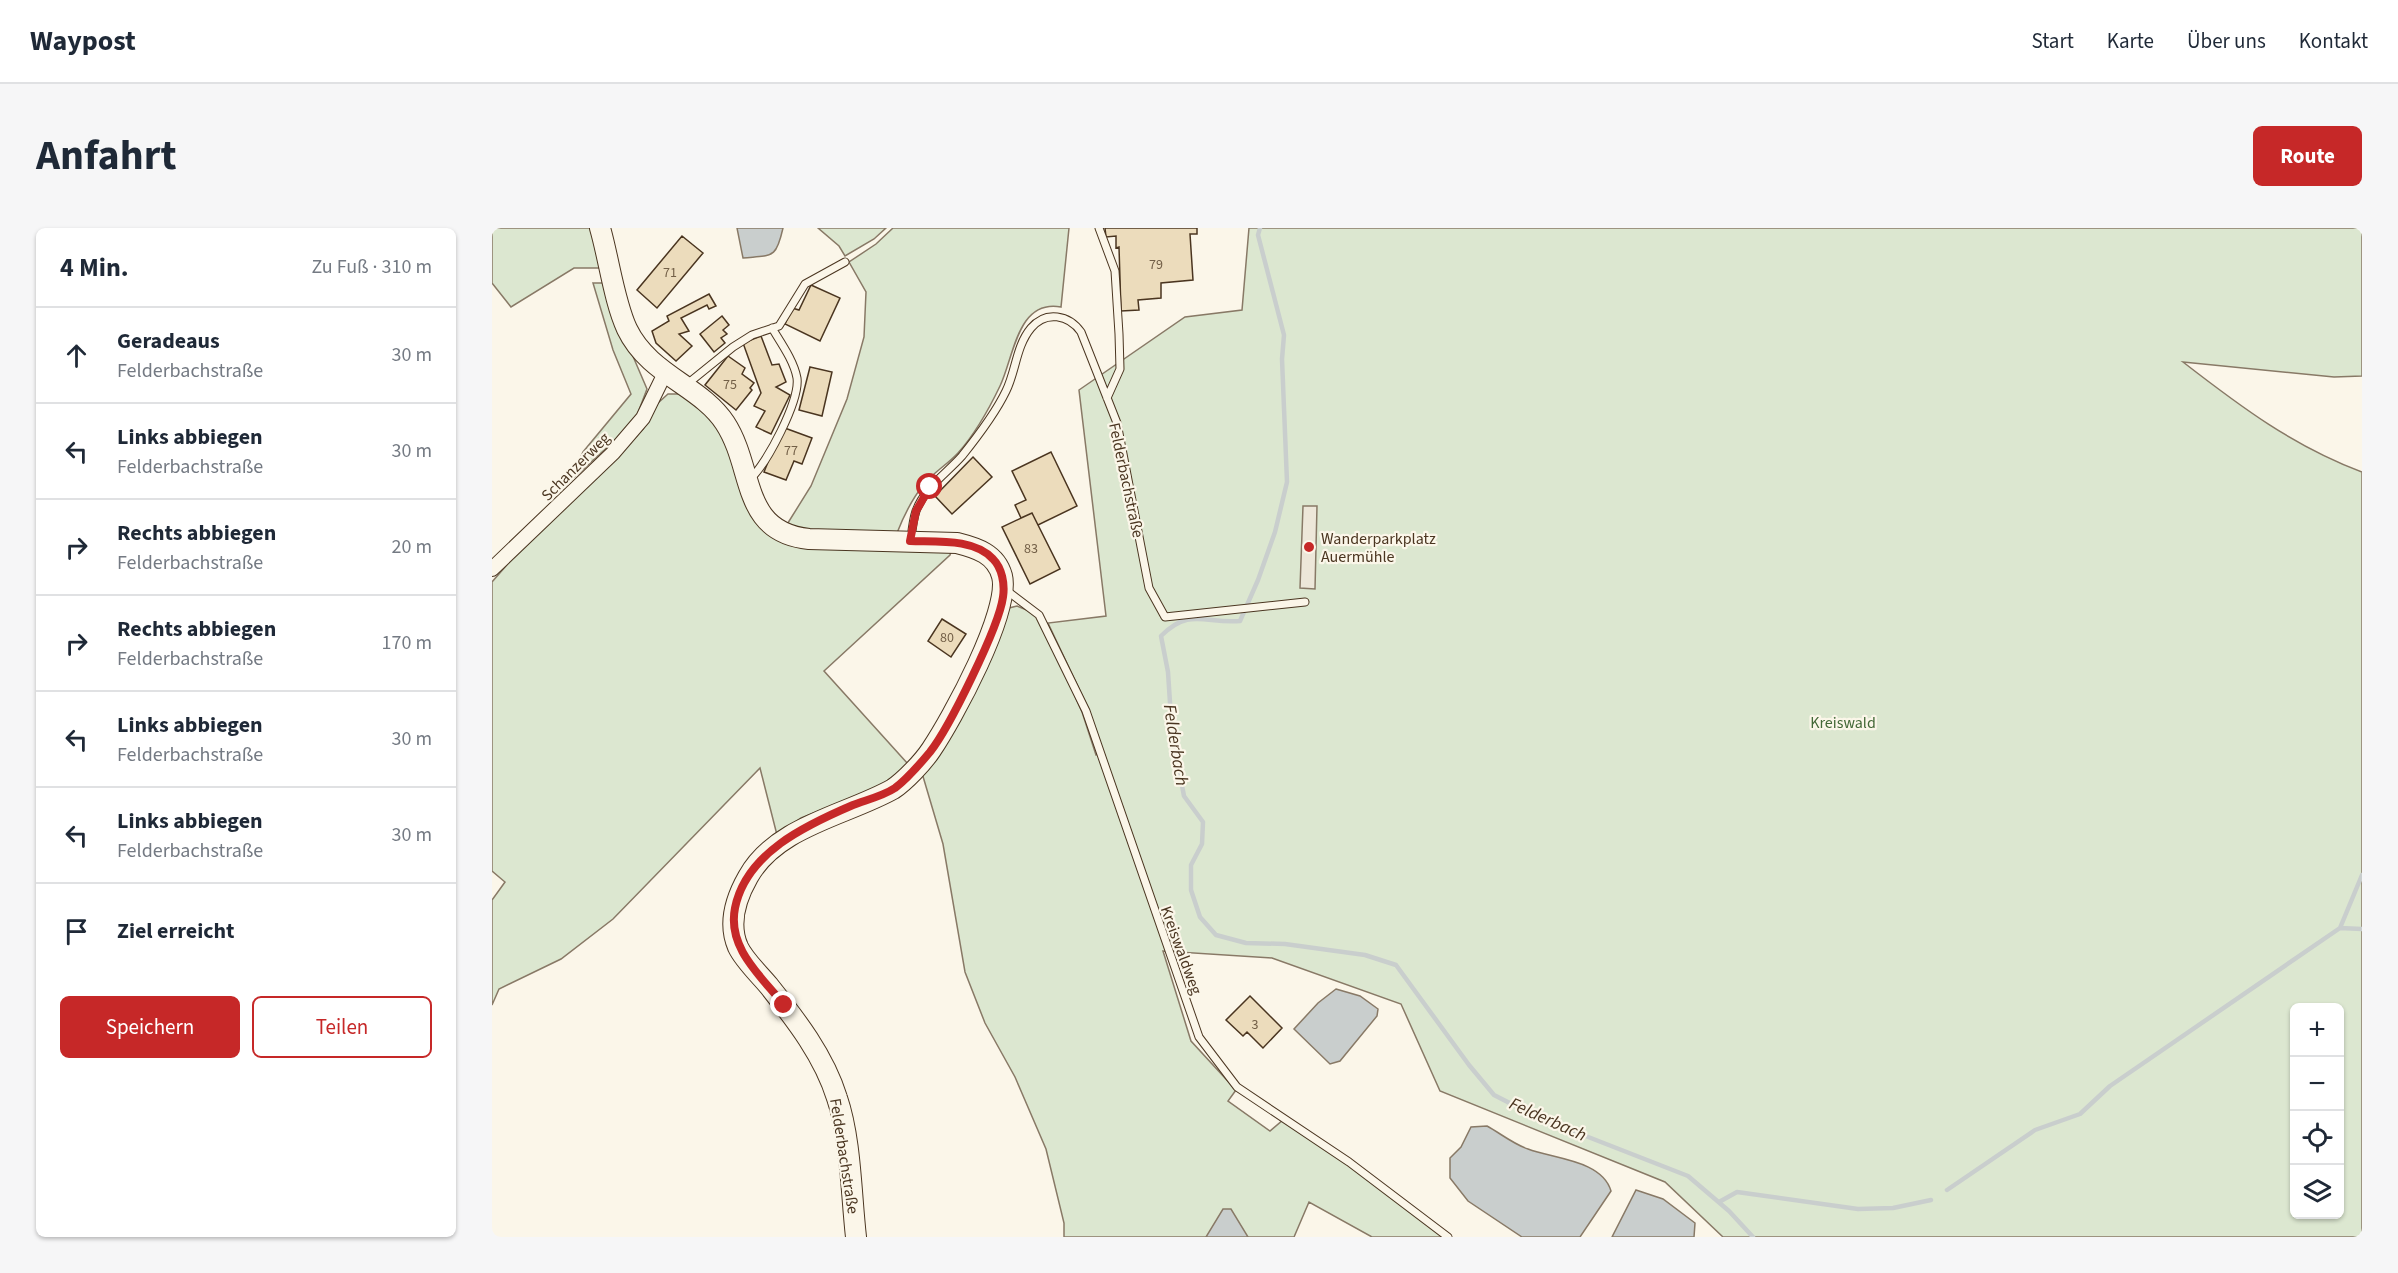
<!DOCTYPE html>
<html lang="de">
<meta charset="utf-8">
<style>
body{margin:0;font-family:"Source Sans 3",sans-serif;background:#f6f6f7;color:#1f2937}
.controls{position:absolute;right:18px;bottom:18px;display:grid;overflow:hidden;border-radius:9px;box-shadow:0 2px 4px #0004}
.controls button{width:54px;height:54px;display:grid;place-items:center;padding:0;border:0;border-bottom:2px solid #e0e1e3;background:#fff;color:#1f2937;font:30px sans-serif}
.stop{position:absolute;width:18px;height:18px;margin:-14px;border:4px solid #c62828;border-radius:50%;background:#fff}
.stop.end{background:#c62828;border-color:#fff;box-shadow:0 2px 6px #0008}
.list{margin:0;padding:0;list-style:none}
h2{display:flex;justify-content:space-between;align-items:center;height:78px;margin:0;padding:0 24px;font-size:26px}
h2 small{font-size:20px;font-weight:400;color:#747a83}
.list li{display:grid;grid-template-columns:39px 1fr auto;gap:18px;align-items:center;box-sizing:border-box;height:96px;padding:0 24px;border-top:2px solid #e0e1e3}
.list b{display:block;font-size:22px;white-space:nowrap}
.list p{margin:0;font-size:20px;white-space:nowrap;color:#747a83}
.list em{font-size:20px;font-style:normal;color:#747a83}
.actions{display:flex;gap:12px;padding:18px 24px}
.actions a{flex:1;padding:14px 0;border:2px solid #c62828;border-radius:9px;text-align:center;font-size:21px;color:#c62828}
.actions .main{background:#c62828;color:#fff}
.icon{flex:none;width:33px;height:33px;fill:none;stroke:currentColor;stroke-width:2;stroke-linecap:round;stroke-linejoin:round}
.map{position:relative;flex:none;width:1870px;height:1009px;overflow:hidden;border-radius:9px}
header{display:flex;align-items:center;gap:36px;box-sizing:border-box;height:84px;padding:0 30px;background:#fff;border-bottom:2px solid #e0e1e3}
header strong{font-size:28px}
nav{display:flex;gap:33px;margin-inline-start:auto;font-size:21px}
.intro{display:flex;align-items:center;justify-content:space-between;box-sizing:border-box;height:144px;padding:0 36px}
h1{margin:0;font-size:42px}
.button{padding:15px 27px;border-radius:9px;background:#c62828;color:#fff;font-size:21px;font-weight:700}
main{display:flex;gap:36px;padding:0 36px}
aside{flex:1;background:#fff;border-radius:9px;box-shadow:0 2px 4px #0004}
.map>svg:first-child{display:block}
</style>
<header>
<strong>Waypost</strong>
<nav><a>Start</a><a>Karte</a><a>Über uns</a><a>Kontakt</a></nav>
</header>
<div class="intro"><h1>Anfahrt</h1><a class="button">Route</a></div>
<main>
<aside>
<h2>4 Min.<small>Zu Fuß · 310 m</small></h2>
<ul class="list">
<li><svg class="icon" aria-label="ahead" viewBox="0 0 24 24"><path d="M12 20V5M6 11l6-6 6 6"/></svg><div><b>Geradeaus</b><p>Felderbachstraße</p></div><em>30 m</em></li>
<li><svg class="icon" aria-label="left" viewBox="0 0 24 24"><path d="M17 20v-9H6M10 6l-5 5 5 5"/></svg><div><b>Links abbiegen</b><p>Felderbachstraße</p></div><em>30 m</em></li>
<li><svg class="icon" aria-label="right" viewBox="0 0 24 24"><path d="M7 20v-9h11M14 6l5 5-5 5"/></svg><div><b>Rechts abbiegen</b><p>Felderbachstraße</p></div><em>20 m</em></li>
<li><svg class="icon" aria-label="right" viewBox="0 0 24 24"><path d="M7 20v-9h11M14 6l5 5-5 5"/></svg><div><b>Rechts abbiegen</b><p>Felderbachstraße</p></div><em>170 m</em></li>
<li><svg class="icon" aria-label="left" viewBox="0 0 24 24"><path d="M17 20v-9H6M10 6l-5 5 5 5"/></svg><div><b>Links abbiegen</b><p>Felderbachstraße</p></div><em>30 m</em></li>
<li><svg class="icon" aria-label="left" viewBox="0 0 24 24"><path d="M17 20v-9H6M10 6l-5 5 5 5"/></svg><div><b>Links abbiegen</b><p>Felderbachstraße</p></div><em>30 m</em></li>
<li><svg class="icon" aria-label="arrive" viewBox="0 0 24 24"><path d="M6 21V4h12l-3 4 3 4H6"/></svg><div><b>Ziel erreicht</b></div></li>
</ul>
<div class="actions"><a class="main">Speichern</a><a>Teilen</a></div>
</aside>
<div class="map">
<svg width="1870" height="1009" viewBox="0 0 1870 1009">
<rect width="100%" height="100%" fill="#fbf6e9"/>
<path fill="#dce7d0" stroke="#887966" stroke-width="1.5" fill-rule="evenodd" d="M0,0H101L112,40H82L19,79L0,55Z
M326,0H394L382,11L353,28L347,18Z
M401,0H577L569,79C525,71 522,129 508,158C497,181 483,206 466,225C456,236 442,244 432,256C420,271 412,287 405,305L330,303L294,298L319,258L355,171L372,109L374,64L357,34L384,16Z
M757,0H1870V148L1842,149L1691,134C1749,179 1801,218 1870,244V1009H1231L1173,954L948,863L909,776L780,730L671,723L699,813L744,862L736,873L778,903L791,892L853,934L951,1009H880L817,974L802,1009H572V995L554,921L523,849L493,795L473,744L451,616L430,545L475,474L517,380L525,378L547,387L590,484L604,527L610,524L597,482L556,395L614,388L587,162L693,89L750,82ZM1802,780H1848V986H1802Z
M101,55H116L131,105L155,161L142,195L77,254L91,224L139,166L121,122Z
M176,166H192L229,196L280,307L461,318L458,327L332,443L416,536L391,558L309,590L285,607L268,540L121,691L69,731L7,761L0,777V672L13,654L0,643V354L26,324L129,225L151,201L166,175Z"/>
<path fill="#ede7d9" stroke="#887966" stroke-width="1.5" d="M811,278H825L823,361L808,360Z"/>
<path fill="#c9cecd" stroke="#887966" stroke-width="1.5" d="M291,0C284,31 281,27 251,30L245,0Z
M844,761L868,768L886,781L885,788L848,833L838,836L802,801L826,775Z
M995,898C1008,905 1021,916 1036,921C1062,931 1110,932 1119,963L1088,1009H1030L976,973L958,950V930L969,919L979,899Z
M1144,962L1171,971L1203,995L1202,1009H1120Z
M731,981H739L756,1009H714Z"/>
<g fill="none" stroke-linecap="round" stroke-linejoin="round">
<path stroke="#c9cecd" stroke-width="4.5" d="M768,0L766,7L792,107L790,131L795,254L783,304L766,352L748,393C713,396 698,379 669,408L676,444L680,505L692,568L711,594L710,616L699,637V662L708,689L724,707L754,715L793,716L873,727L904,737L977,837L1002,867L1045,889L1196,948L1237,983L1261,1009
M1848,700L1870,701
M1455,962L1543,902L1588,886L1618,858L1848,700L1870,647
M1227,974L1245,964L1366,981L1401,980L1439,972"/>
</g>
<path fill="#ecdcbc" stroke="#4a3520" stroke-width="1.5" d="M613,0H705V6H698L701,52L669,55V70L646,72L647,82L629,83L627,19L624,20V8L614,9Z
M190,8L211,25L165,80L145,62Z
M319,57L348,70L328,113L293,96L300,80L307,82Z
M217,66L224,78L217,81L215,77L189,90L197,103L187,106L200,118L184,133L164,115L160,103L177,93L175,88Z
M230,88L237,97L231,102L235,106L229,110L233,115L222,124L208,106Z
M269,108L280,137L287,136L294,154L284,159L298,167L279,206L264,199L273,183L262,178L269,165L251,115Z
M236,128L253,140L250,146L262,155L258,160L260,162L244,182L213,157Z
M318,139L340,144L330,188L307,182Z
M290,199L320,210L310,236L302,233L294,252L272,244Z
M559,224L585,278L546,297L540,285L529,290L523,277L534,272L520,243Z
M481,229L500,249L460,286L443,268Z
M540,285L568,341L538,356L510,299Z
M450,391L474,406L459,429L436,413Z
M758,768L790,800L771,820L755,804L751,808L734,792Z"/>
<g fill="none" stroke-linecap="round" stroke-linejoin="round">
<g stroke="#4a3520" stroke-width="9">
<path id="lane" d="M607,0L623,43L627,106L628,141L615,170
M194,157L241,119L260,107L287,98L313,56L353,34
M258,251C275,236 308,172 305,150C302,133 289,115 280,100
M419,311C420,302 421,292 424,283C433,259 454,246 470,228C486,208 503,186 514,163C524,143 524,118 539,100C554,82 577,87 589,104L625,195L657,360L673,389L813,374
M514,362L547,387L594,483L707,809L745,859L857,934L956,1009"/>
</g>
<g stroke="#4a3520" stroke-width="16">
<path id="street" d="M0,341L121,225L151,190L173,145"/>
</g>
<g stroke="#4a3520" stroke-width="22">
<path id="secondary" d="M108,0C117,31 122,73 135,101C157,147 209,158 233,195C263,241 248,304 317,311L465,315C485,320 504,326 510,348C519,383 460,491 439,522C431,534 413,553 401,561C355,587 284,598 256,649C244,670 236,696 246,719C252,732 267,746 277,758C304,792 332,828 345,870C359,911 359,965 364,1009"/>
</g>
<use href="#lane" stroke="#fbf6e9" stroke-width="7"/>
<use href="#street" stroke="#fbf6e9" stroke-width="14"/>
<use href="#secondary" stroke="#fbf6e9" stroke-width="20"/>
</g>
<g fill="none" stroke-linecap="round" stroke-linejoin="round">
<path stroke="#c62828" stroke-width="8" d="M292,777C269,748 235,720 243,680C254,625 314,597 361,577C374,572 391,568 403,560C415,551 428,536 438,524C457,500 507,399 511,369C513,356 510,340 501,331C482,310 444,314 418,313L424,283L438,259"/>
</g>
<circle fill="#c62828" stroke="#fbf6e9" stroke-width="2" cx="817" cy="319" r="6"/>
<g text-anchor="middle" stroke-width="4.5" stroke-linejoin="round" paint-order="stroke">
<g font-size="14" fill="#725f47">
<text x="664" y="41">79</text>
<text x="178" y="49">71</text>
<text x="238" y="161">75</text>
<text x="299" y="227">77</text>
<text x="539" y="325">83</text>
<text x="455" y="414">80</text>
<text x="763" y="801">3</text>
</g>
<g font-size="16" fill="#4a3520" stroke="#fbf6e9">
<text transform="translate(83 238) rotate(-45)" y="6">Schanzerweg</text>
<text transform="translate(635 252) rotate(78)" y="6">Felderbachstraße</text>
<text transform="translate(690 722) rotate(70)" y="6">Kreiswaldweg</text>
<text transform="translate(353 928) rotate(81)" y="6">Felderbachstraße</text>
</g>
<g font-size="16" fill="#4a3520" stroke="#fbf6e9" text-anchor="start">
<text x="829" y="316">Wanderparkplatz<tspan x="829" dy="18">Auermühle</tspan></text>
</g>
<g font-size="16" fill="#436837" stroke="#fbf6e9">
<text x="1351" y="500">Kreiswald</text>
</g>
<g font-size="18" font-style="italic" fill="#4a3520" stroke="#fbf6e9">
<text transform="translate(684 517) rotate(81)" y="6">Felderbach</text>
<text transform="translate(1056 891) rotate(24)" y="6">Felderbach</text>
</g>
</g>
</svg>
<div class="controls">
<button>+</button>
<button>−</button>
<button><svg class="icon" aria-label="locate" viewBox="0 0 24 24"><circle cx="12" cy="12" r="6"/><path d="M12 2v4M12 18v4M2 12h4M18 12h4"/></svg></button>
<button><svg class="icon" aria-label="layers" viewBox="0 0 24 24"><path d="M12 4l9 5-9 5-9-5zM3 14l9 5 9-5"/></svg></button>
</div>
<div class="stop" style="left:438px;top:259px"></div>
<div class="stop end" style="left:292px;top:777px"></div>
</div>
</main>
